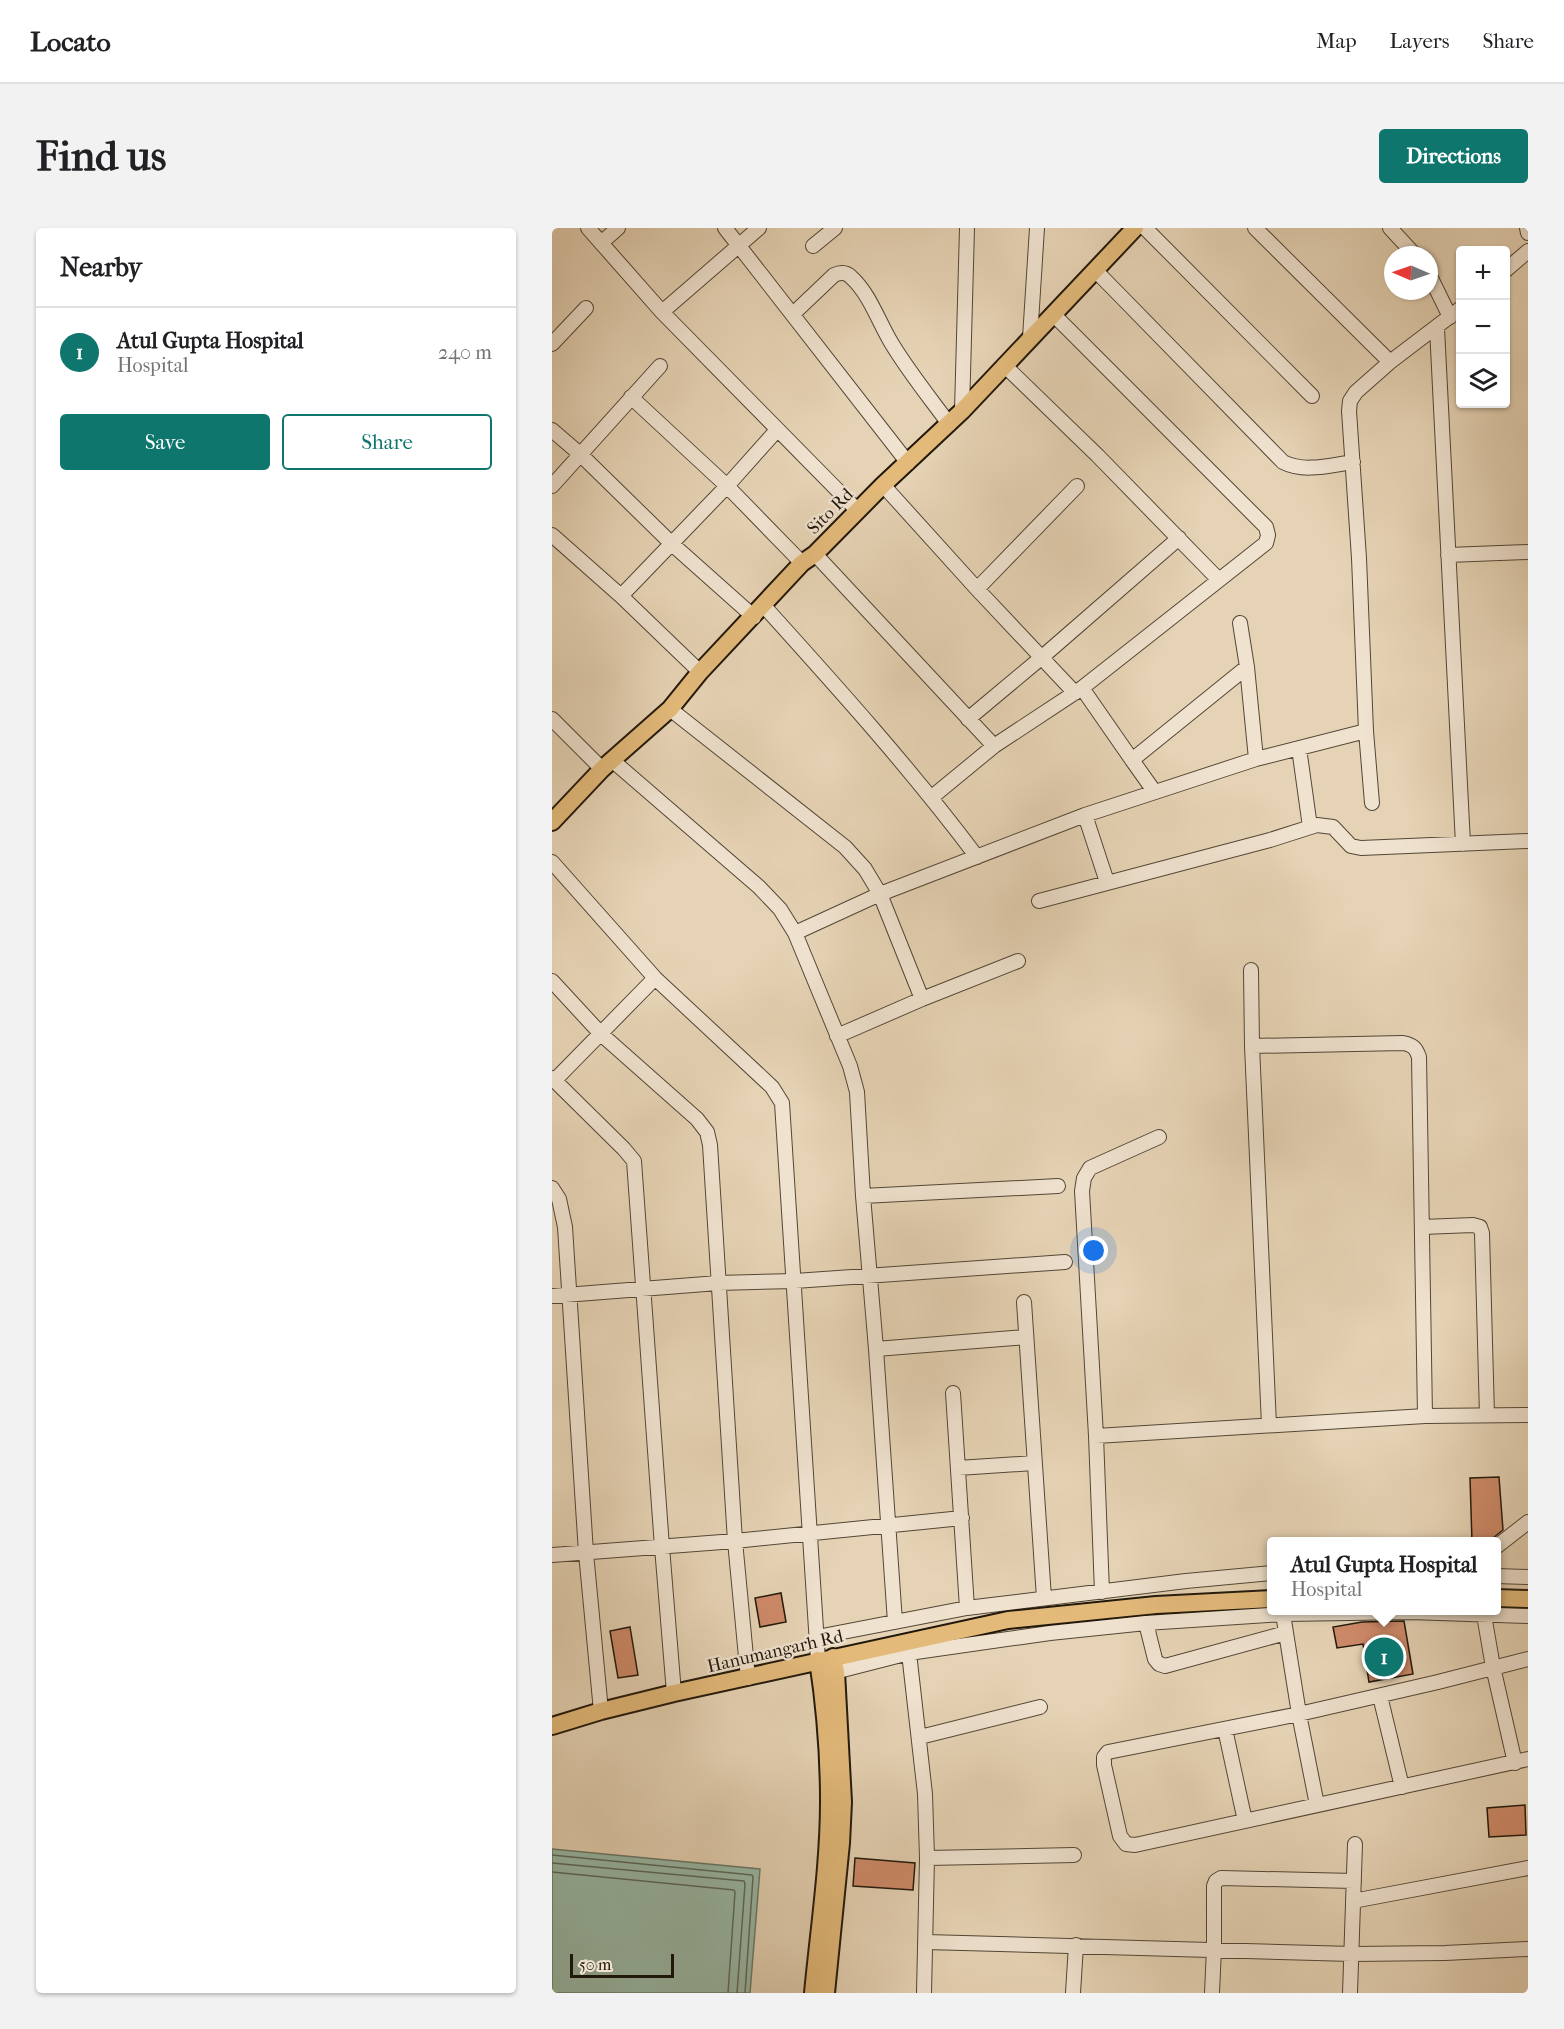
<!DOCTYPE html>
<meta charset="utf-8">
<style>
body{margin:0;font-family:"IM FELL French Canon",serif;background:#f2f2f2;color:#202124}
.controls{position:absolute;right:18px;top:18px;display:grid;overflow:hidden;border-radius:6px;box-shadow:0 2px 4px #0004}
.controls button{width:54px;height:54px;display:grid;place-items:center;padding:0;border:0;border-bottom:2px solid #e0e0e0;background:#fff;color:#202124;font:30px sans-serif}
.compass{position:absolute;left:832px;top:18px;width:54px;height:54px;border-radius:50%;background:#fff;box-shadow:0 2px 4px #0004;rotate:272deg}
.scale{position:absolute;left:18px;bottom:15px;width:104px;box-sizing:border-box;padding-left:6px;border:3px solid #21180b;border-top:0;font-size:16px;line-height:21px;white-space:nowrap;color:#21180b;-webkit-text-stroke:4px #efe2cf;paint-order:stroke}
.you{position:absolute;left:542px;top:1023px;width:21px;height:21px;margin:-15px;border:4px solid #fff;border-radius:50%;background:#1a73e8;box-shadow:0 0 0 9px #1a73e833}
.badge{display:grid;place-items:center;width:39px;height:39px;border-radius:50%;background:#0f766e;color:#fff;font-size:20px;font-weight:700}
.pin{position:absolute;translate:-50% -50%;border:3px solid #fff;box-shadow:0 2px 6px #0006}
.popup{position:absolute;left:715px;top:1309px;width:234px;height:78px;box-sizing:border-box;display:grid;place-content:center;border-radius:6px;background:#fff;filter:drop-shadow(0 2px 4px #0005);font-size:20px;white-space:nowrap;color:#757577}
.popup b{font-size:22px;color:#202124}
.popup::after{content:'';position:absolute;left:50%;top:100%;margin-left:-12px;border:12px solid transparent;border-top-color:#fff}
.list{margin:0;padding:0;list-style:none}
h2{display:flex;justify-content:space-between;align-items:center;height:78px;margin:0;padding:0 24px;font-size:26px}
h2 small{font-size:20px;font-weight:400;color:#757577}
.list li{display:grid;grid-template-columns:39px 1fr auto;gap:18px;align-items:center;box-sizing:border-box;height:90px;padding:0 24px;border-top:2px solid #e0e0e0}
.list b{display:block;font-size:22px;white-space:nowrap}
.list p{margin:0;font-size:20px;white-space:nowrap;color:#757577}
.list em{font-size:20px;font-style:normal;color:#757577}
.actions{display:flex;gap:12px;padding:18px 24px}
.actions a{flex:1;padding:14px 0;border:2px solid #0f766e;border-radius:6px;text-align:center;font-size:21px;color:#0f766e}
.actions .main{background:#0f766e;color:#fff}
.icon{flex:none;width:33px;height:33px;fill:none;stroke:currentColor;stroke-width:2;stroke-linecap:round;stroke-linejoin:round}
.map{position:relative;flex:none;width:976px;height:1765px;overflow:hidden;border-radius:6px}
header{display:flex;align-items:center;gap:36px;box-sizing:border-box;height:84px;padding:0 30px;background:#fff;border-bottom:2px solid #e0e0e0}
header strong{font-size:28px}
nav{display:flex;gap:33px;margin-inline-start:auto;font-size:21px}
.intro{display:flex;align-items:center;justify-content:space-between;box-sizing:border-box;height:144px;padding:0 36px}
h1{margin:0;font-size:42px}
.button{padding:15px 27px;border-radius:6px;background:#0f766e;color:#fff;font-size:21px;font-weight:700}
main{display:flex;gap:36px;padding:0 36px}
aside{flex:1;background:#fff;border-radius:6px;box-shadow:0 2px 4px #0004}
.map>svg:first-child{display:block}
</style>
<header>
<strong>Locato</strong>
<nav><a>Map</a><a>Layers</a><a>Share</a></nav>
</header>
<div class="intro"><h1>Find us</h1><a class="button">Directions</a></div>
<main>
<aside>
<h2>Nearby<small></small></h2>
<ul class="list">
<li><span class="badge">1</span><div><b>Atul Gupta Hospital</b><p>Hospital</p></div><em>240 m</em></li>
</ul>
<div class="actions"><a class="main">Save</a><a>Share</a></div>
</aside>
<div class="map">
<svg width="976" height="1765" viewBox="0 0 976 1765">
<rect width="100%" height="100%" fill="#e6d3b5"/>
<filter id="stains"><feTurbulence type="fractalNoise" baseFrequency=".00333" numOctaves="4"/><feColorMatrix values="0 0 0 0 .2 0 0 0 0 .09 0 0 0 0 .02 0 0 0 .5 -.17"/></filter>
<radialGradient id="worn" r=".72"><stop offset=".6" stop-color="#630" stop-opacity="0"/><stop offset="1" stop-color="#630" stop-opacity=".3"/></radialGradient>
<path fill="#97b9a7" stroke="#687969" stroke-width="1.5" d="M0,1621L208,1641L198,1765H0Z"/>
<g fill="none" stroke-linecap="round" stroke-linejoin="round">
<path stroke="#5c6859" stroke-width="1.5" d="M0,1627L200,1647L201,1649L193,1765
M0,1635L192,1653L193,1656L185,1765
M0,1644L182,1662L183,1664L176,1765"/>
</g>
<path fill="#ce8a69" stroke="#21180b" stroke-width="1.5" d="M947,1249L951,1302L936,1314H920L918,1250Z
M229,1365L234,1394L208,1399L203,1370Z
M852,1393L861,1446L817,1454L811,1416L785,1420L781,1399L810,1394Z
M78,1399L86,1447L66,1450L58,1403Z
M973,1577L974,1607L937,1609L935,1580Z
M303,1630L363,1635L361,1662L301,1658Z"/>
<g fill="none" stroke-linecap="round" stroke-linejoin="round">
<g stroke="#524736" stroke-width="16">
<path id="minor" d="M36,0L110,84L207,0
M173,0L356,235
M593,0L760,168
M703,0L838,134
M838,0L863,27
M975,0L976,5
M49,15L66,0
M261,18L283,0
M954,42L976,23
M544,43L731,234C752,245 779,237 801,234
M877,46L898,89
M110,84L306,283
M241,86L282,47C289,44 294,44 299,49C318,66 327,95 340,116C357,144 378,170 397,196
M885,100L911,616
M478,110L485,0
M0,116L34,80
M452,137L546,228L666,351
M79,169L175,258L250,335
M410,183L415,0
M0,202L28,226L120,316L202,389
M331,257L425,361L523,465
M0,258L108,138
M0,307L69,368L148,444
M263,326L442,518
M896,327L976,324
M425,361L525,258
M69,368L175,258L225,202
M212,378C286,460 359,541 425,629
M688,395L695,439L704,531
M530,460L580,532
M118,481L293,619L313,641L328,666L370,771L285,808
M0,491L50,541
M416,491L489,430L627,310
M814,503L820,575
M747,520L758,599
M61,533L207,659L228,681L243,705L298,838L305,864L311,968L324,1121L343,1394
M602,563L580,532L695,439
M380,569L442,518L530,460L714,315L716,307L714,299L501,86
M533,587L555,654
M0,634L103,750L220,859L230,875L266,1432
M487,673L718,612L765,597L781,599L799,618L809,620L976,613
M243,705L328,666L533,587L704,531L814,503L807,330L797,183L798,173L804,164L838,134L909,80
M699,742L700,818L717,1197
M0,753L49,806L145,891L155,904L158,917L183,1313L196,1450
M370,771L466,733
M700,818L851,815C861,817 864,820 867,829L873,1188
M0,850L72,921L82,933L110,1319L122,1465
M2,853L103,750
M0,960L7,971L13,999L34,1325L49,1483
M311,968L506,958
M870,999L921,997L928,999L930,1005L935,1187
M0,1068L166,1055L243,1053L513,1034
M472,1074L492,1370
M324,1121L474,1109
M401,1165L415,1380
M544,1208L873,1188L976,1187
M406,1240L482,1235
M944,1319L976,1294
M0,1327L183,1313L410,1290
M944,1348L976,1349
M550,1364L544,1208L530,963L532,950L538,940L607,909
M731,1386L747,1486L765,1577
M932,1387L941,1439L963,1535
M594,1395L603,1431L607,1436L613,1438L734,1405
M265,1409L415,1380L634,1353L720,1345
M357,1425L373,1566L375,1630L372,1765
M976,1431L886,1454L747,1486L556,1524L552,1529V1537L568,1608L574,1616L583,1617L976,1531
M275,1446L357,1425L498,1405L594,1395L731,1386L859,1384L976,1388
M828,1468L850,1559
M673,1501L693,1593
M368,1509L488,1479
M375,1630L522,1627
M801,1673L976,1640
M374,1714L800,1726L893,1725L976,1721
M521,1765L524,1717
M660,1765L662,1720V1658L664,1653L669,1650L802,1653
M798,1765L803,1616"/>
</g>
<g stroke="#21180b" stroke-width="20">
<path id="major" d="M0,594L50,541L118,481L148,444L250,335L263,326L331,257L410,183L583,0
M944,1370L976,1371
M0,1498L49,1483L122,1465L456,1392L604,1377L720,1371
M261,1765C267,1702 277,1637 277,1573C277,1526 273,1478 266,1432
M274,1765L289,1615L291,1574L284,1444L281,1429"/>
</g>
<use href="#minor" stroke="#efe2cf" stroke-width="14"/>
<use href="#major" stroke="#e3ba7a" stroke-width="16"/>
</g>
<g text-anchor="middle" stroke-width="4.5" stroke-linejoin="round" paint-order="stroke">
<g font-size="18" fill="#21180b" stroke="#efe2cf">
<text transform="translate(278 283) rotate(-45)" y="6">Sito Rd</text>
<text transform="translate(223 1423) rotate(-13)" y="6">Hanumangarh Rd</text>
</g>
</g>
<rect width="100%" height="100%" filter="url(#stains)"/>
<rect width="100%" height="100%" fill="url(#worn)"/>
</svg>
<div class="controls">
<button>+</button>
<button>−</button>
<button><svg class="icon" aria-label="layers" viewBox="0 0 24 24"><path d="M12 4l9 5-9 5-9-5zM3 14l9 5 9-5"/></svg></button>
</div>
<svg class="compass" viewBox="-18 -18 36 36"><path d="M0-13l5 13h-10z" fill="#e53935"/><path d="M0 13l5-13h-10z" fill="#757577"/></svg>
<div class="scale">50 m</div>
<div class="you"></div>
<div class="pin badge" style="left:832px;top:1429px">1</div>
<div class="popup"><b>Atul Gupta Hospital</b>Hospital</div>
</div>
</main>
